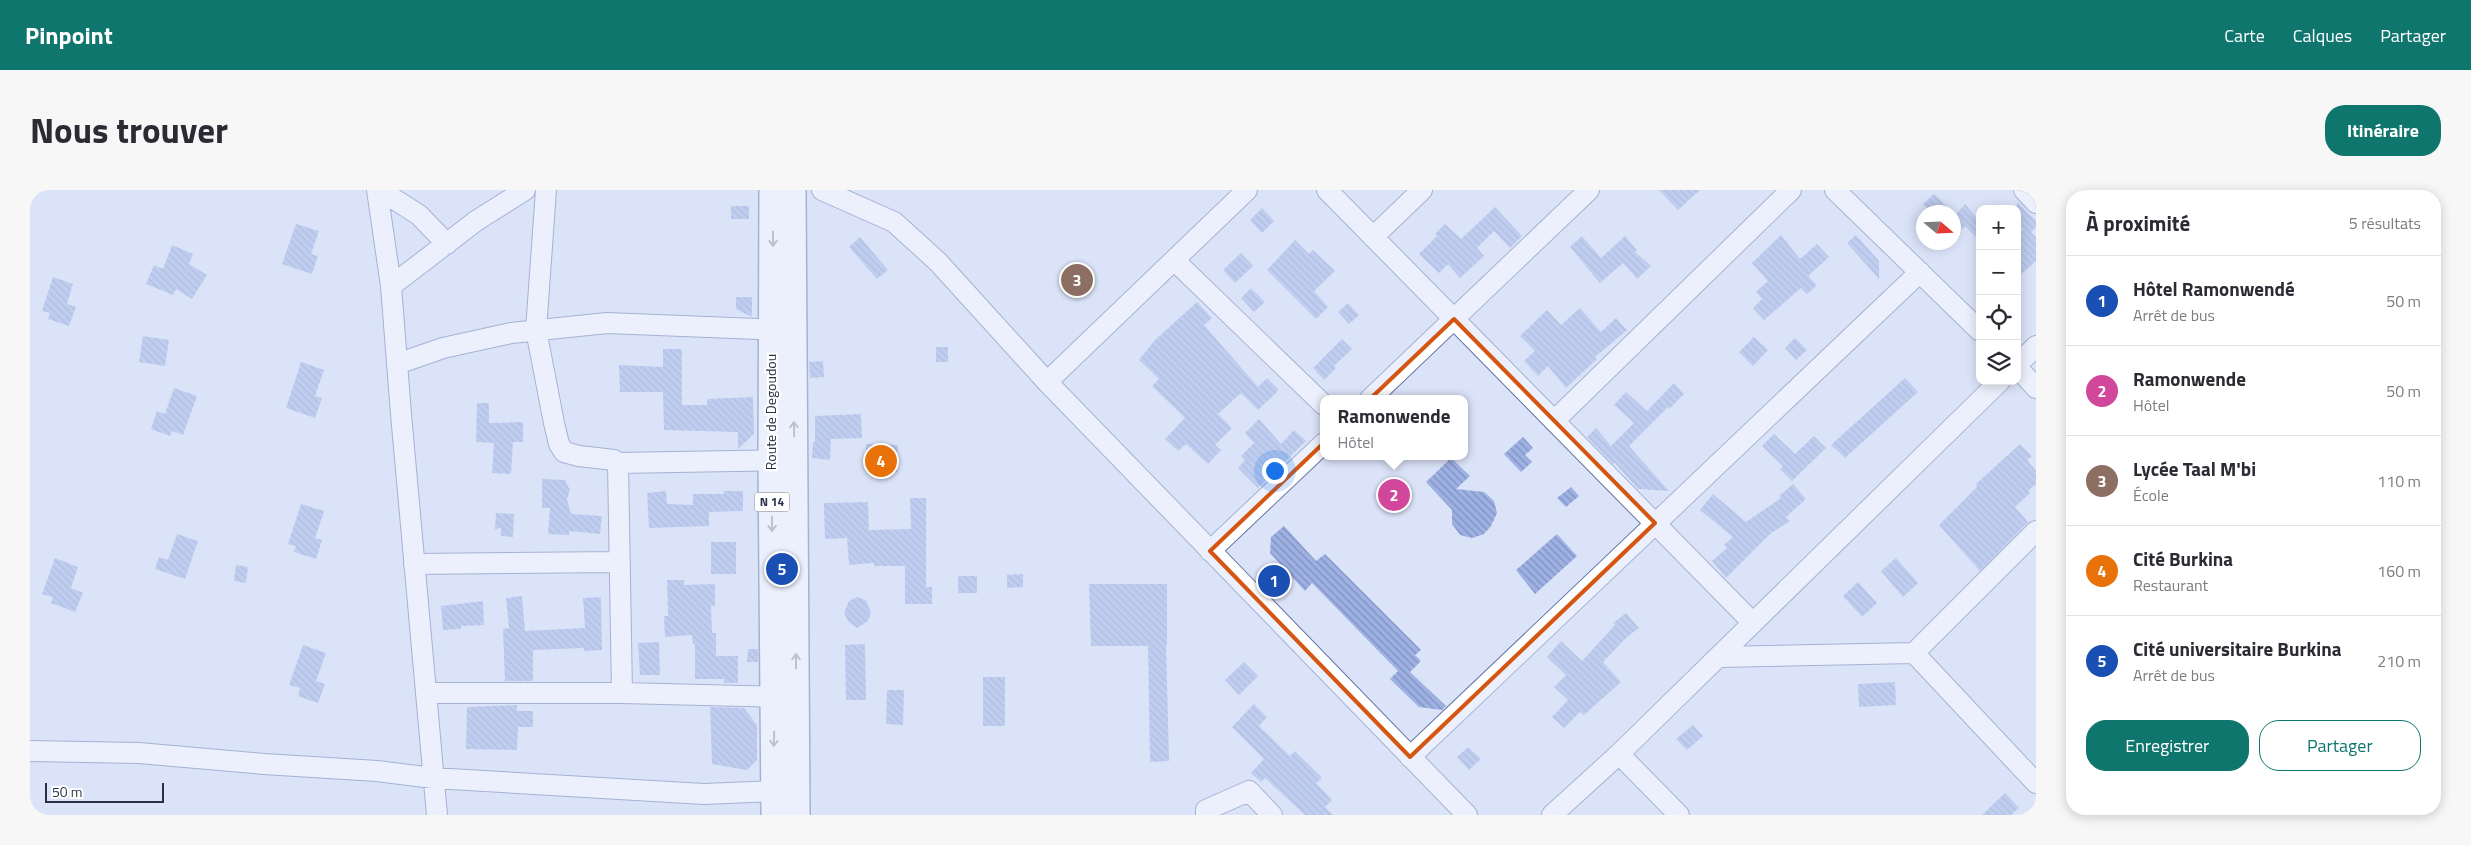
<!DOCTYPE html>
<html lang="fr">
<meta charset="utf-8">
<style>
body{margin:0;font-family:"Titillium Web",sans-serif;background:#f7f7f7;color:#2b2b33}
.controls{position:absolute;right:15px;top:15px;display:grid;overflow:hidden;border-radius:10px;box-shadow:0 2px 12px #0003}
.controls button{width:45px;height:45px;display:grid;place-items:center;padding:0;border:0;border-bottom:1px solid #e1e1e2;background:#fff;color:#2b2b33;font:25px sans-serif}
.compass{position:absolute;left:1886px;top:15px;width:45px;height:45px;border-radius:50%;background:#fff;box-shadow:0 2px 12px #0003;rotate:109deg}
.scale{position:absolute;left:15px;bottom:12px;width:119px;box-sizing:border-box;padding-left:5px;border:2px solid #2b3247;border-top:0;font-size:14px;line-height:18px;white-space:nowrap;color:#2b3247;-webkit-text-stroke:4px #fff;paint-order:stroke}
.you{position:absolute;left:1244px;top:280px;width:18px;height:18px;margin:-12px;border:4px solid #fff;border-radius:50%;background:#1a73e8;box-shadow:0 0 0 8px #1a73e833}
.badge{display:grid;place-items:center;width:32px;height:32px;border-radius:50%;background:#0f766e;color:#fff;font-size:16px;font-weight:700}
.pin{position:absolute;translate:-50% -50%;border:2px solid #fff;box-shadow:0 1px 5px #0006}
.popup{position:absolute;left:1290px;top:205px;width:148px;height:65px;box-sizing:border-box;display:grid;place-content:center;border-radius:10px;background:#fff;filter:drop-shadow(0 1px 4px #0005);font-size:16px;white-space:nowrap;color:#7c7c81}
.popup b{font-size:19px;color:#2b2b33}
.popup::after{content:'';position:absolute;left:50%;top:100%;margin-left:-10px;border:10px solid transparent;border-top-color:#fff}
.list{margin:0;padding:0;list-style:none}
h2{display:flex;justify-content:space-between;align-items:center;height:65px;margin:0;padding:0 20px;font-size:21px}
h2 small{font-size:16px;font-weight:400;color:#7c7c81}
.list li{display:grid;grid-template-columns:32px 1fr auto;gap:15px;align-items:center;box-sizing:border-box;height:90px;padding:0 20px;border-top:1px solid #e1e1e2}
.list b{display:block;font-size:19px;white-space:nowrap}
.list p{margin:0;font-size:16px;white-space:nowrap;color:#7c7c81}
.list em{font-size:16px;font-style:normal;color:#7c7c81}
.actions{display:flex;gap:10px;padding:15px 20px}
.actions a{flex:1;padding:11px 0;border:1px solid #0f766e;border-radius:20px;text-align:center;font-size:18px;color:#0f766e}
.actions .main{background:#0f766e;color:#fff}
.icon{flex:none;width:28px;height:28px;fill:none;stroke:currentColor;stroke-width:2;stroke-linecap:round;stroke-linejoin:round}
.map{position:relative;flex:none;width:2006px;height:625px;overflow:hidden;border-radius:20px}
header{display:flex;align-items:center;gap:30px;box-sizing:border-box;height:70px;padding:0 25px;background:#0f766e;color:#fff}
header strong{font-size:24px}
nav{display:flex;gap:28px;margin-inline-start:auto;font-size:18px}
.intro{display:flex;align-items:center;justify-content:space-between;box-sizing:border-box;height:120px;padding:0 30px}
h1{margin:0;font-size:35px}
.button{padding:12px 22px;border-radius:20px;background:#0f766e;color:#fff;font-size:18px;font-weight:700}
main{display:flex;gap:30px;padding:0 30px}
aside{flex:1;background:#fff;border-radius:20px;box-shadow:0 2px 12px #0003}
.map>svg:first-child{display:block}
</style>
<header>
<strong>Pinpoint</strong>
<nav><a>Carte</a><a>Calques</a><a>Partager</a></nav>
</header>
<div class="intro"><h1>Nous trouver</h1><a class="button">Itinéraire</a></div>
<main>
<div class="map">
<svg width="2006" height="625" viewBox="0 0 2006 625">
<defs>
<pattern id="building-back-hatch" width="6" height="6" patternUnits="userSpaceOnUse" patternTransform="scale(1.25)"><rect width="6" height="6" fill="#9eb1e4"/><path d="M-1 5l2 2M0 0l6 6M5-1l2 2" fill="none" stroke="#8191bb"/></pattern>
</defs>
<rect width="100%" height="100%" fill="#dbe3f9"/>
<path fill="url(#building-back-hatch)" d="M1629,0H1670L1648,20Z
M1904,4L1922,22H1901L1893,14Z
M1987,12L2006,31V37L2001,42L2006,47V71L1987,88V45L1993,40L1987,34Z
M1935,14L1950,32V51L1935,36L1924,47V27Z
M701,16H719V29H701Z
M1465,17L1492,46L1480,58L1464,41L1447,58L1454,66L1430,88L1418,74L1409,83L1389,64L1407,46L1405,44L1415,34L1431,49Z
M1232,18L1244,31L1232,43L1220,30Z
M266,34L289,41L281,64L288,66L282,84L252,74Z
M1751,45L1770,69L1787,54L1799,67L1778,86L1787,95L1777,104L1771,98L1734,130L1723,118L1732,109L1726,102L1738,91L1722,73Z
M1826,45L1849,71V89L1817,53Z
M1552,46L1571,68L1595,46L1607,60L1605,62L1621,76L1607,89L1593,73L1570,93L1540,57Z
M830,47L858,80L847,89L819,57Z
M1265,50L1279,64L1283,60L1305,81L1284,101L1298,117L1286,129L1237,80Z
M142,55L163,64L159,74L177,85L162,109L146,99L143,105L116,94L124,75L133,79Z
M1211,63L1223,76L1205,93L1193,80Z
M23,87L43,94L37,114L46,117L39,136L18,129L20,123L12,121Z
M1221,98L1235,112L1224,122L1211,108Z
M706,107H722V127L706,119Z
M1167,112L1182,128L1174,135L1228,197L1237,188L1249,200L1228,220L1211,203L1188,224L1202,238L1185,255L1191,260L1178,274L1156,254L1148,261L1135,249L1155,228L1122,196L1129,189L1109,170L1124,151Z
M1318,113L1329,125L1319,134L1308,122Z
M1550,118L1571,142L1586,128L1597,140L1565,167L1567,169L1536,198L1518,176L1508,186L1494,171L1505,161L1490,146L1517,120L1531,135Z
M113,146L139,150L135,176L109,172Z
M1724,147L1738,160L1723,176L1709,162Z
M1765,148L1777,160L1766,170L1755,158Z
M1312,149L1322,159L1304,176L1306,178L1294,190L1283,178Z
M906,157H918V172H906Z
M633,159H652V215H677V209L723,207L724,244L708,259V242L634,240L633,202H590L589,175L633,177Z
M793,171L794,187L780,188L779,172Z
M271,172L294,180L285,206L292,208L285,228L256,218Z
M1875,188L1888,202L1815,268L1801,255Z
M1644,193L1654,204L1639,219L1638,217L1599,256L1639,301L1608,299L1585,273L1583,274L1557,247L1566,238L1581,256L1604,233L1584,215L1596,202L1617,221Z
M144,198L167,206L153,245L142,241L140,246L121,239L127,221L135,224Z
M447,213H459V233L493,232V252H483L481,284L462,283L464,253L446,252Z
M831,224L832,248L801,249L800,270L782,268L783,252H785V226Z
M1229,229L1251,254L1264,240L1276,251L1228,298L1208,278L1215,270L1211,266L1224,253L1215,243Z
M1744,244L1765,264L1784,246L1796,258L1762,291L1750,279L1753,276L1732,256Z
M1493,247L1503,258L1495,265L1502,272L1491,282L1474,264Z
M836,254L868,255L867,282L835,281Z
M1990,254L2002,266L1997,270L2006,281V294L1998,301L2000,303L1985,317L1998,332L1950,381L1909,335L1947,297L1946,294Z
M1421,268L1440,286L1426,299L1454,302L1464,311L1467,323L1461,336L1454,344L1442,348L1430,345L1422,334V320L1396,292Z
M512,289L535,290L540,300L537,309L541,324L572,326L570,344L539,341V345L518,344L520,318H512Z
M1763,294L1776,309L1756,327L1760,331L1740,344L1696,388L1682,371L1697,358L1694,355L1703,347L1670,320L1683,304L1716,332L1751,308L1749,306Z
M1541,297L1549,306L1536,317L1527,308Z
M636,301L637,314L663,315V304H694V301H713V321L679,322V336L619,338L617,303Z
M880,308H896V397H902V414H875V376H844V373L819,375L817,348L795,349L794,313L838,312L839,340L881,339Z
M271,314L294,321L285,348L292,350L286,369L264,362L266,356L258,354Z
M466,323L484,324L483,347L471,346V338L465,339Z
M1254,336L1286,371L1295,364L1391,460L1385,465L1391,471L1380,482L1416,516L1412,520L1389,517L1360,489L1368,481L1282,393L1275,401L1240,363L1241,347Z
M147,344L168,351L155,389L125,379L129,367L138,370Z
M1527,344L1547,366L1505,404L1486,380Z
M681,352H706V384H681Z
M25,368L48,377L41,398L53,403L45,422L21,413L23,407L12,404Z
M1866,368L1888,393L1873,407L1851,381Z
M206,375L218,377L216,393L204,391Z
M993,384V397L977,398V385Z
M928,386H947V403H928Z
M637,390H654V395L685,394V416H681L682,443H686V466H708V493H694V489H665V454H663L662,445L635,447L634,426H638Z
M1828,392L1847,413L1832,427L1813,406Z
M1059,394H1137V455H1136L1139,571L1120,572L1118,456H1061Z
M492,406L495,441L555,438L553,408L571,407L572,460L554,461V458L503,460V491H475L473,439L479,438L476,408Z
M827,407L836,410L841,423L838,431L827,438L818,431L814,423L819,411Z
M453,411L454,435L431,436V439L413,440L411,416Z
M1596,423L1609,438L1597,447L1573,472L1591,492L1554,525L1550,522L1534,538L1522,527L1538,510L1524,497L1536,485L1517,467L1531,451L1552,471L1585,435L1583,433Z
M629,452L630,485H610L608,453Z
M835,454L836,510H816L815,455Z
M273,455L296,463L286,491L295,494L288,513L268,506L270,498L259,495Z
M718,459H728V472H717Z
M1214,472L1228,486L1209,505L1195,490Z
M953,487H975V536H953Z
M1865,492L1866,515L1829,517L1828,494Z
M857,500H874L873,535L856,534Z
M1224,514L1237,527L1229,536L1260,566L1265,561L1292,588L1286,593L1302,610L1295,617L1303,625H1275L1235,588L1231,592L1221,583L1234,569L1202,537Z
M487,515V521H503V537H488L487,560L436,559L437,517Z
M680,517L714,518L727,535V570L717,580L682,574Z
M1663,535L1673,546L1657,560L1646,549Z
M1438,557L1451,569L1439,580L1427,567Z
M1975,603L1989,618L1981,625H1952Z"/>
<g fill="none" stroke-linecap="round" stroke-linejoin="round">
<g stroke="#6475a5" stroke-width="22">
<path id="minor" d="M347,0L361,96L371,224L407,625
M350,0L389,25L417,54
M516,0L506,140L524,233L529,254L534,262L549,266L584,270L588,273L755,270
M792,0L864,32L908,72L1017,192L1437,625
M1297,0L1723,433
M1805,0L1950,141
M1994,0L2006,13
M1343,47L1392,0
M1144,70L1294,215
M361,96L446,31L495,0
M367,174L413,158L481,143L577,133L756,140
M1987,175L2006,156
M1987,177L2006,198
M1017,192L1217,0
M1340,209L1559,0
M1524,231L1761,0
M588,273L592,503
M1180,361L1294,253
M384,374L590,372
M1884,463L2006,593
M1688,467L1884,463L2006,341
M396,503H592L756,507
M0,561L109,563L234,574L347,581L403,588L674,604L743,601
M1589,564L1649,625
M1380,567L1890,82
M1176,625V620L1219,601L1242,625
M1522,625L1589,564L1970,191"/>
</g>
<g stroke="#6475a5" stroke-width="28">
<path id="major" d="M742,0L741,270L744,625
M763,0L767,625"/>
</g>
<use href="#minor" stroke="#fff" stroke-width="20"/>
<use href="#major" stroke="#fff" stroke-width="25"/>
</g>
<defs><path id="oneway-shaft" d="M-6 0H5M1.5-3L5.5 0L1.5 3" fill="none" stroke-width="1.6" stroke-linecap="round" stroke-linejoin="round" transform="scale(1.25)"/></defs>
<g stroke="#9598a3">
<use href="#oneway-shaft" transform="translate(743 49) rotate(90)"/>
<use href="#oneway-shaft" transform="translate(764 239) rotate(-91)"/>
<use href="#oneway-shaft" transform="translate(742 334) rotate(89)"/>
<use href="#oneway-shaft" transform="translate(766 471) rotate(-90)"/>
<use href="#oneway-shaft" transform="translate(744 549) rotate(91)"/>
</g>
<path d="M0 0H2006V625H0ZM1424,129L1625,333L1380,567L1180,361Z" fill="#dbe3f9" fill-opacity=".55" fill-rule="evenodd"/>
<path fill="none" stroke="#d55512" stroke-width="4" stroke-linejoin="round" d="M1424,129L1625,333L1380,567L1180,361Z"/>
<g text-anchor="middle" stroke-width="4.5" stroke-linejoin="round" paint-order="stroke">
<rect fill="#fff" stroke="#6b707e" stroke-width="1" x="724.5" y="302.5" width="35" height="19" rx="4"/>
<g font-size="12" font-weight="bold" fill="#2b3247">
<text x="742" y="316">N 14</text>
</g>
<g font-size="14" fill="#2b3247" stroke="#fff">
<text transform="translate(741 222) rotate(-90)" y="5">Route de Degoudou</text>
</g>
</g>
</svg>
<div class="controls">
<button>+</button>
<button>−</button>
<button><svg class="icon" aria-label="locate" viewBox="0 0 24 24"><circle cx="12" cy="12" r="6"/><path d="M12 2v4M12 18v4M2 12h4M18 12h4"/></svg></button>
<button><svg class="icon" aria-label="layers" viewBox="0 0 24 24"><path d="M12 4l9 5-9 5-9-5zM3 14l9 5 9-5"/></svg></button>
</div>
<svg class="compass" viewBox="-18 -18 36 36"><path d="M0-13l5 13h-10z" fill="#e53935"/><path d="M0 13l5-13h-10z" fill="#7c7c81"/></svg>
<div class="scale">50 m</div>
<div class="you"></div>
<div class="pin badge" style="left:1244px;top:391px;background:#1a4fb4">1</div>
<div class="pin badge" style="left:1364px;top:305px;background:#d1479c">2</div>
<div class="popup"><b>Ramonwende</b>Hôtel</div>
<div class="pin badge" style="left:1047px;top:90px;background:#8d6e63">3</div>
<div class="pin badge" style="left:851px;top:271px;background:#e8710a">4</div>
<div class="pin badge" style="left:752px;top:379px;background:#1a4fb4">5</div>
</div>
<aside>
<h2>À proximité<small>5 résultats</small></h2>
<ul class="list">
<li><span class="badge" style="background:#1a4fb4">1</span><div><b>Hôtel Ramonwendé</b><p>Arrêt de bus</p></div><em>50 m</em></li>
<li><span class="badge" style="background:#d1479c">2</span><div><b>Ramonwende</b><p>Hôtel</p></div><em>50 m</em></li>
<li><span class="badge" style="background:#8d6e63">3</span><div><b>Lycée Taal M'bi</b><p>École</p></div><em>110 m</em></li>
<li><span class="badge" style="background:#e8710a">4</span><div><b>Cité Burkina</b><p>Restaurant</p></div><em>160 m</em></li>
<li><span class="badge" style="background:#1a4fb4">5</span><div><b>Cité universitaire Burkina</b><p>Arrêt de bus</p></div><em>210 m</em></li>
</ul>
<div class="actions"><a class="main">Enregistrer</a><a>Partager</a></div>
</aside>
</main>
